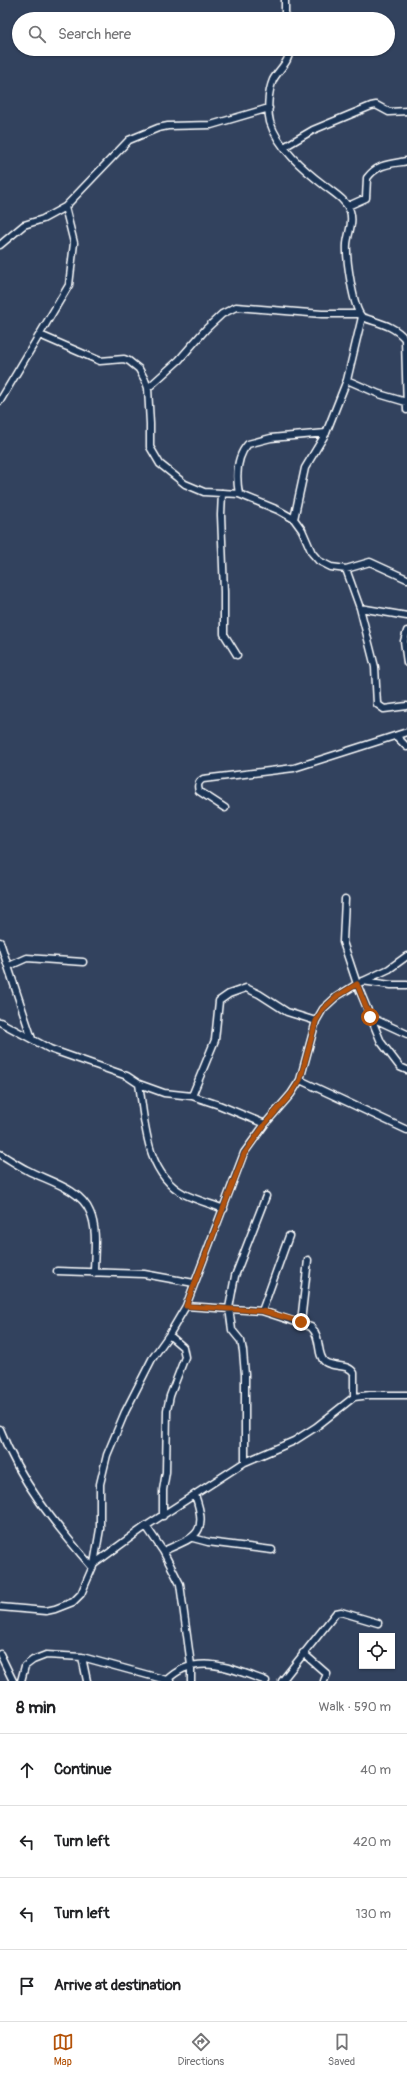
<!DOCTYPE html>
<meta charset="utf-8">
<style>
body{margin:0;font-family:Pangolin,sans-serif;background:#f6f6f6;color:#202124}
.controls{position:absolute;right:12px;bottom:12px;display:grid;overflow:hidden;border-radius:0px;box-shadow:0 1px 3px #0004}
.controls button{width:36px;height:36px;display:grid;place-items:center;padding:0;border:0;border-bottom:1px solid #e0e0e0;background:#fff;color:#202124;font:20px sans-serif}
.stop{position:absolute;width:12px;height:12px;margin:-9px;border:3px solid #b45309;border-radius:50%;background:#fff}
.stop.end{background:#b45309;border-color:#fff;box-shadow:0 1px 4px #0008}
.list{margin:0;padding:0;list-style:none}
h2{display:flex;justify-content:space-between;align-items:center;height:52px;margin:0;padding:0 16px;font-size:17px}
h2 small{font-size:13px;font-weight:400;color:#757577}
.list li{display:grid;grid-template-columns:26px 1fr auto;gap:12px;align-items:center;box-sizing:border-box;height:72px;padding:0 16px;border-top:1px solid #e0e0e0}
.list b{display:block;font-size:15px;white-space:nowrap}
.list em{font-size:13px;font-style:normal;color:#757577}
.icon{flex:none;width:22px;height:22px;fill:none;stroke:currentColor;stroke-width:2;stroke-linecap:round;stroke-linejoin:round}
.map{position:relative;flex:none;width:407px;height:1681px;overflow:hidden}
.search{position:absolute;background:#fff;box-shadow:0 1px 3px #0004;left:12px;right:12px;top:12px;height:44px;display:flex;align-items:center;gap:10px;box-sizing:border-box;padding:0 14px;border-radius:22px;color:#757577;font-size:15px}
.sheet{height:340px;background:#fff}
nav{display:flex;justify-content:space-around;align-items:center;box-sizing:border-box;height:56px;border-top:1px solid #e0e0e0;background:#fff;font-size:11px;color:#757577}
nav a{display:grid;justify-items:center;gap:2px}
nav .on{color:#b45309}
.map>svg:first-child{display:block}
</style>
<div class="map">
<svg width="407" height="1681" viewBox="0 0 407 1681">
<rect width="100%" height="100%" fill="#32425e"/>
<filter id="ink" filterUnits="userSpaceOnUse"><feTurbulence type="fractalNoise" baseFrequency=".025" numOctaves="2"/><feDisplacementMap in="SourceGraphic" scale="8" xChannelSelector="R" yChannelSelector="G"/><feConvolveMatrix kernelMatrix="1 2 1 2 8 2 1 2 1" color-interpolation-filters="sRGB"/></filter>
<g filter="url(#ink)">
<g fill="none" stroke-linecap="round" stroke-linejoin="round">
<g stroke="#fff" stroke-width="9">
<path id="street" d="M285,19V0
M289,49C291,61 278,70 273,80C268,92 267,110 270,122C278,148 304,170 325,186C334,193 346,200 350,211C354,222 348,233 347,244C346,258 353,308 362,317C378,323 394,325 405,339L407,410
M284,147L313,130L371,106L376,105L389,112L407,111
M348,206L366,198L367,178C378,163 392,164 407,161
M0,245L24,225L43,219L65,207L129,140L158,128L168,126L211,125L269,108
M40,335L100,361L124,359L129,361L139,369L145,380L148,388L150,424V447L160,464L185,484L204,492L239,494L278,510L294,519L302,530L312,553L319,561L331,567L346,569L370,562L407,579
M347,380L379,394L406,402
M148,388L179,360L206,329L222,314L236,307L322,314H359
M0,401L69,285L74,243L65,207
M222,493L221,515L224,592V634L237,655
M239,494C236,477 236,457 248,444L271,438L326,433
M294,519L305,468L326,433L347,380L362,317
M346,569L360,608L375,667L377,704L384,709L407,706
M360,608L407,616
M407,631L404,641L407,663
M397,737L407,747
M225,808L199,791C197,785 198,782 203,779L294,768L407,732
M345,899L343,942L357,984L381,1042L400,1067L407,1070
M0,942L32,1039
M9,966L27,958L83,962
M362,981L391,985H407
M370,1017L407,1034
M0,1022L50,1049L127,1076L139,1084L164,1093L192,1096L219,1105L265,1124
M300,1080L407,1130
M139,1084C145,1121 145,1173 184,1194C196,1200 211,1204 224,1209
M192,1096L215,1040L219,1001L229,994L246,988L259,994L287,1012L316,1021
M0,1154C9,1159 17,1165 27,1170C47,1181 80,1188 90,1212C98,1230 94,1254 94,1273
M57,1271L144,1274L194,1283
M186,1306L262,1311L311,1327C322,1337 316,1355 325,1362C334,1368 348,1363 354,1373V1397
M262,1311L289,1236
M301,1322L308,1260
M0,1429C21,1483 55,1524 92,1567
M245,1462V1375L243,1351L241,1341L232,1330L229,1308L235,1276L266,1196
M163,1516V1490L166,1472L167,1410L170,1396L185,1357L183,1347L169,1335
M146,1526L163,1551L180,1584L191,1665V1681
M193,1538L208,1542L272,1550
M163,1551C196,1537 209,1534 195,1495
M94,1564L100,1529V1484L107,1455L125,1412L152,1359L169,1335L186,1306L244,1153L265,1124L291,1094L300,1080L316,1021L323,1009L336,997L357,984L389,969L407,956
M0,1607L46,1611L55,1609L73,1602L81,1594L94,1564L146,1526L245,1462L294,1441L316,1427L354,1397L370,1395H407
M303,1653L327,1674L324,1681
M0,1654L13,1681
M82,1657L87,1681
M21,1681L25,1666L33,1660L46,1655L82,1657L170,1681
M166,1681C195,1651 233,1669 266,1681
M282,1681L336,1613L341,1612L378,1623"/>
</g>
<use href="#street" stroke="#1d3557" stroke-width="6"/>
</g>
</g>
<g fill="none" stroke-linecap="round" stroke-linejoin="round" filter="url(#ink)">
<path stroke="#b45309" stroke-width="5" d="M301,1322L262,1311L186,1306L244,1154L265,1124L291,1094L300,1080L316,1021L323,1009L336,997L357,984L370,1017"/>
</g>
</svg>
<div class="controls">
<button><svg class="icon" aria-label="locate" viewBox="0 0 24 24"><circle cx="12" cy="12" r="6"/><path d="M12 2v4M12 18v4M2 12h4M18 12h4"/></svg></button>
</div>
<div class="stop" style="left:370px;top:1017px"></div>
<div class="stop end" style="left:301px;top:1322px"></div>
<div class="search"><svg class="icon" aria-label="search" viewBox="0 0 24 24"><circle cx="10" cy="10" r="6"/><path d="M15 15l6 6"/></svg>Search here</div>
</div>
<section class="sheet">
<h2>8 min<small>Walk · 590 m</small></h2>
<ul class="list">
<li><svg class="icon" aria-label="ahead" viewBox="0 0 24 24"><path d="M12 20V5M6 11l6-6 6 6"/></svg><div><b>Continue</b></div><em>40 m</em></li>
<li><svg class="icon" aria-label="left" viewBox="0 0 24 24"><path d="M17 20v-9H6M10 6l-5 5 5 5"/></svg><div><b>Turn left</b></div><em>420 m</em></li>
<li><svg class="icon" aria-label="left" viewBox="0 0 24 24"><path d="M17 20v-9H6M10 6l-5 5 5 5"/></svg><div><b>Turn left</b></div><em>130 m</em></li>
<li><svg class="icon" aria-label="arrive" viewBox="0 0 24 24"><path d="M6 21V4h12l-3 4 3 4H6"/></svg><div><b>Arrive at destination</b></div></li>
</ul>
</section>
<nav>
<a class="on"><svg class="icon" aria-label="map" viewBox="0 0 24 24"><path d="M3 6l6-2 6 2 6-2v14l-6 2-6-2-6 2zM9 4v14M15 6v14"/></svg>Map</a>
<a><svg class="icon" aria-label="directions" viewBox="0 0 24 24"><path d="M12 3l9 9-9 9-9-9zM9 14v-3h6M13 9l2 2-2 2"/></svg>Directions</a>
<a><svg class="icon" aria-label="saved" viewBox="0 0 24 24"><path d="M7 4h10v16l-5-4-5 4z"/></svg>Saved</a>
</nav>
